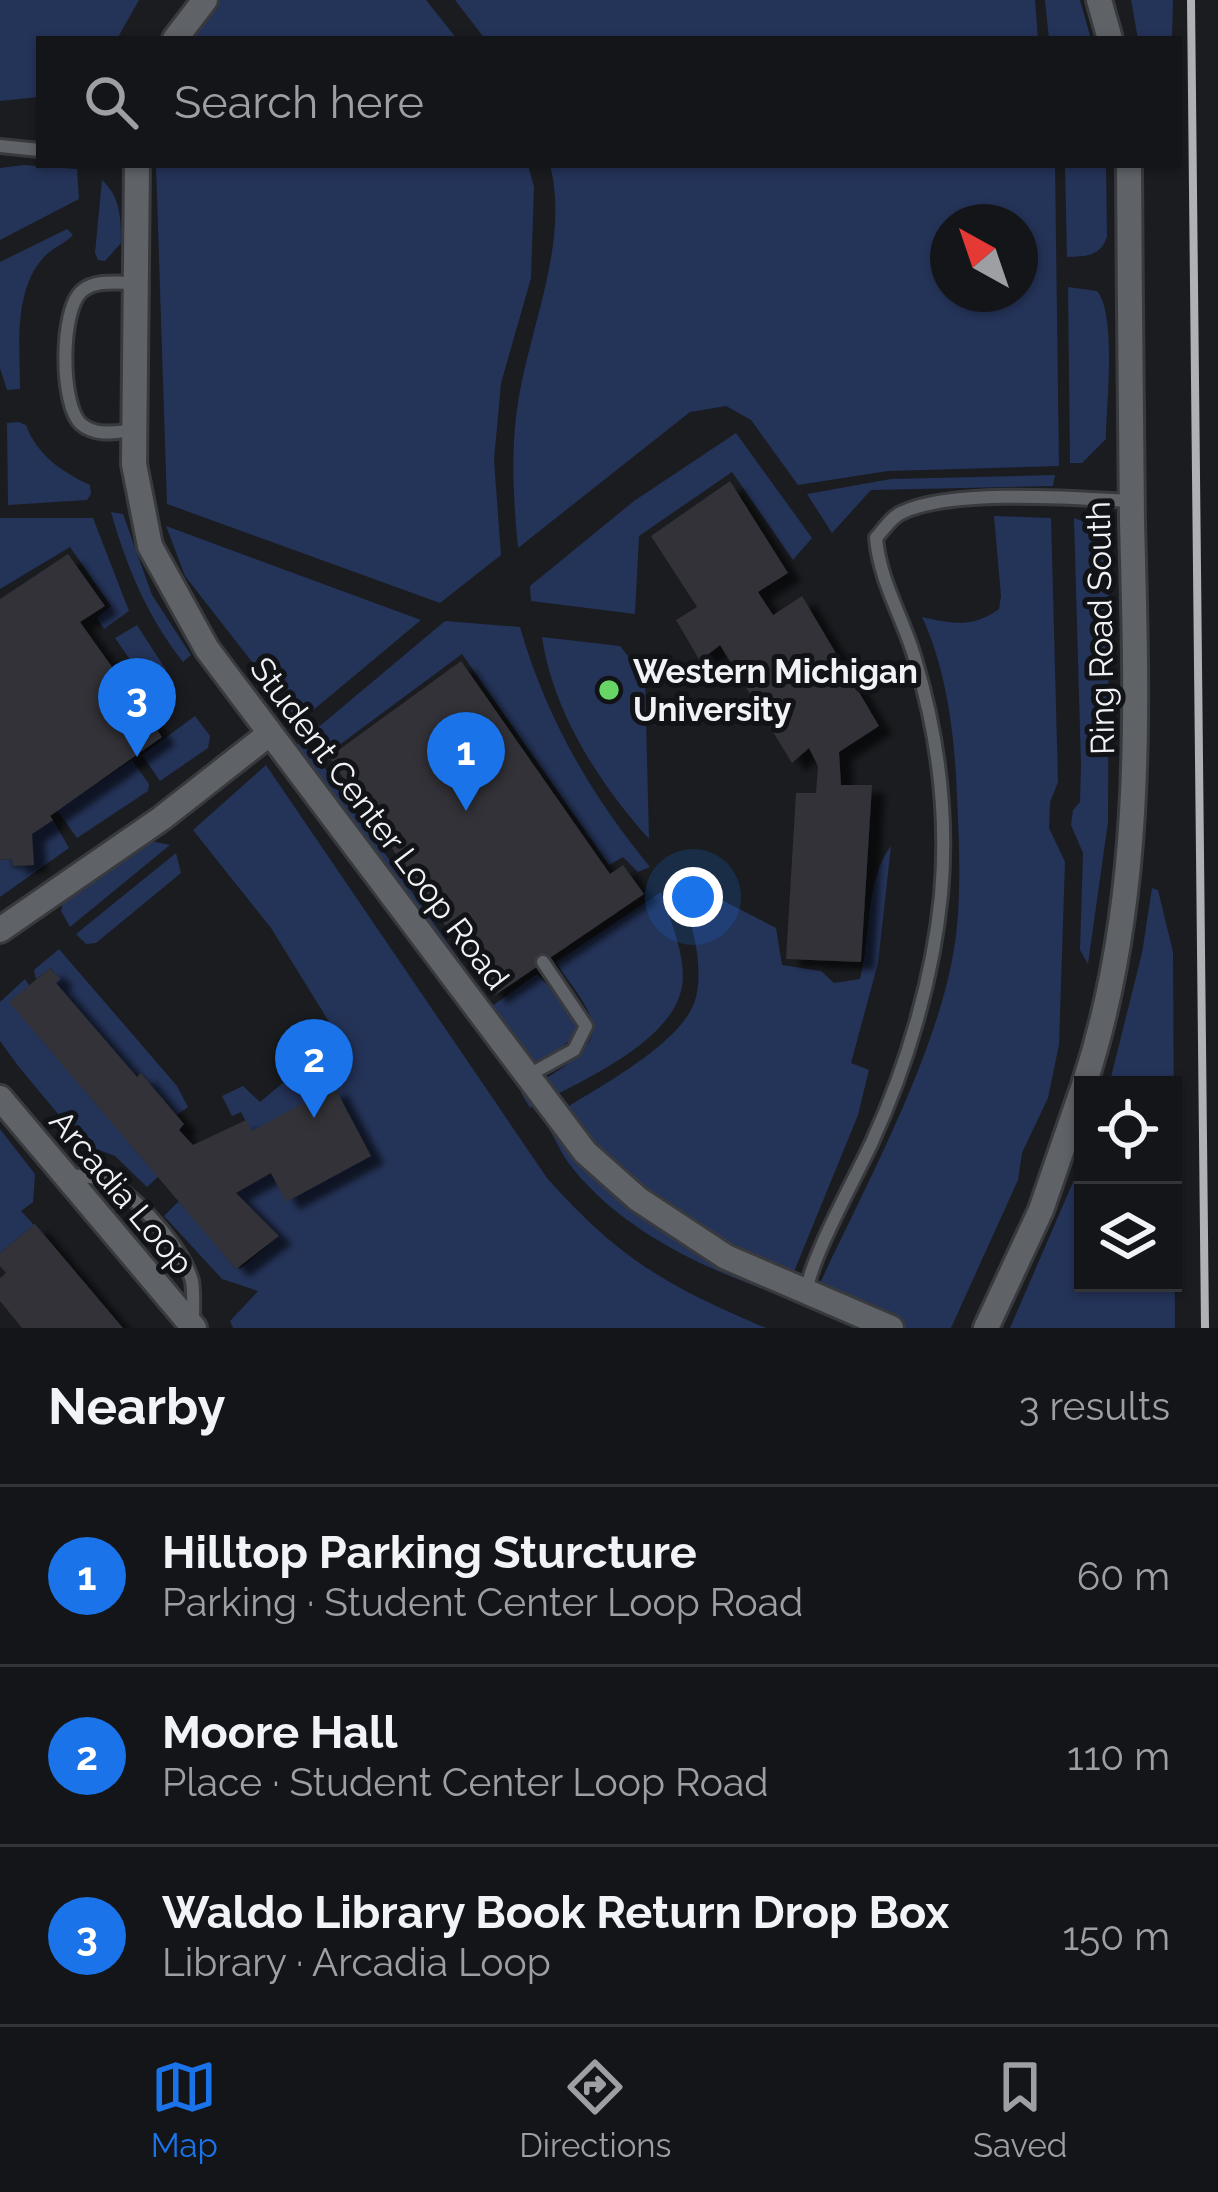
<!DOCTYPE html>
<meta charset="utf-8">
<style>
body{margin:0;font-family:Raleway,sans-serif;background:#1d1e21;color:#f1f3f6}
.controls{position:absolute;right:36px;bottom:36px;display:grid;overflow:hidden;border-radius:0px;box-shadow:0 3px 9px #0004}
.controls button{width:108px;height:108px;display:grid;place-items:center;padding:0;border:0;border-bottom:3px solid #333437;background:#141518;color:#f1f3f6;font:60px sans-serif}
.compass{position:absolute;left:930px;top:204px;width:108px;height:108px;border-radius:50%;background:#141518;box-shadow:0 3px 9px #0004;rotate:320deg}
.you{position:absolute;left:693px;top:897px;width:42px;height:42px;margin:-30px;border:9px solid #fff;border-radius:50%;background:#1a73e8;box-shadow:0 0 0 18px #1a73e833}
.badge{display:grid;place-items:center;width:78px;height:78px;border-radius:50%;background:#1a73e8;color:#fff;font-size:39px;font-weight:700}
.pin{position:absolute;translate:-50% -99px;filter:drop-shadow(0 3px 6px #0008)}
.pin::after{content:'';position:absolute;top:63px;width:42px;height:36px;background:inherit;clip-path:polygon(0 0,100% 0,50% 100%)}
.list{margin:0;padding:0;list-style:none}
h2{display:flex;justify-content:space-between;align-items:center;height:156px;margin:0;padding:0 48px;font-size:51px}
h2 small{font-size:39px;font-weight:400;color:#9d9fa2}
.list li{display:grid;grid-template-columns:78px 1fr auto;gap:36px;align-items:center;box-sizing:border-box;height:180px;padding:0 48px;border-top:3px solid #333437}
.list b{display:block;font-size:45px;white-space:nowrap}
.list p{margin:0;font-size:39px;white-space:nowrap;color:#9d9fa2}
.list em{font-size:39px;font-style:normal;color:#9d9fa2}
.icon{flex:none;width:66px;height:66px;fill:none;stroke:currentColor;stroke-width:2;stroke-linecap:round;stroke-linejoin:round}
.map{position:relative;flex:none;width:1218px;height:1328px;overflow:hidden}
.search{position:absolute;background:#141518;box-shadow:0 3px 9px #0004;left:36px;right:36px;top:36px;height:132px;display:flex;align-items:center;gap:30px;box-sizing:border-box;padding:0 42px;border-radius:0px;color:#9d9fa2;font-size:45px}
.sheet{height:696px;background:#141518}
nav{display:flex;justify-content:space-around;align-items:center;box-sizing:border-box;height:168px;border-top:3px solid #333437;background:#141518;font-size:33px;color:#9d9fa2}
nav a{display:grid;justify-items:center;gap:6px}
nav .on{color:#1a73e8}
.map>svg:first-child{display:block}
</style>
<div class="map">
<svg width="1218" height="1328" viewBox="0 0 1218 1328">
<defs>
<filter id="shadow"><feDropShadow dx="13" dy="8" stdDeviation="3" flood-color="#0009"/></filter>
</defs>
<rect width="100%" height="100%" fill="#1a1c20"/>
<path fill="#243358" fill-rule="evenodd" d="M0,0H139L117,39H39V97L0,101Z
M219,0H426L457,39H190Z
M455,0H1035L1038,39H485Z
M1045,0H1080L1091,39H1049Z
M1131,0H1173L1172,39H1138Z
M24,165L77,169L79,199L0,240V168Z
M156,165H528L534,187L531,278L501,383L494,460L501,555L440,603L167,504Z
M550,165H1055L1059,466L888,471L798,485L751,420L726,406L690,412L518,548C513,497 510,442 520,391C533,320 569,238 550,165ZM1020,222V294H948V222Z
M1065,165H1106L1107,237C1100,257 1086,256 1067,257Z
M102,180C121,197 121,220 121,243L105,261L98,260L95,253Z
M67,229L73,235C64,244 51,249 43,258C13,292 20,348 20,389L7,390L0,368V262Z
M1068,287L1097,291C1117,315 1106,406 1106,439L1082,463H1070Z
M18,422L26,425C37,455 62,472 90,485L91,494L87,500L8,505L7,423Z
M736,433L812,538L793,560L732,472L639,536L635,614L531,601L530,586L634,501Z
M1055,475L1053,486L871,490L832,533L807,494L891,479Z
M111,512L123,514L152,595L191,655L183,662C147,616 127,568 111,512Z
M994,516L1051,518L1058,782L1050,802L1049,828L1065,862L1059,1045L1048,1098L1022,1153L1018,1180L951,1328H861L815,1294C863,1189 947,1040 957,926C961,883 959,839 957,797C955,738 947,670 922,617C953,624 973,628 999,609L1001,596Z
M0,518H93L129,611L104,629L97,618L111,606L70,547L0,589Z
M1074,518L1102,528L1109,548L1108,822L1088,964L1080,950L1083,853L1071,825L1073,810L1080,802L1081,765Z
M166,526L421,620L299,722L185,576Z
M445,621L520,627C546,718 591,795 650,867L638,872L623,857L609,865L462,654L319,760L492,1006L537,974L569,1008L578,1025L575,1036L517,1085L290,751Z
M137,625L166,670L152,680L151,693L144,701L133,687L142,677L115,638Z
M542,637L620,646L645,678L649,839C599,783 553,712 542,637Z
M195,716L210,736L208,748L160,781L142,755Z
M132,760L149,784L148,791L77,838L57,810Z
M266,765L547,1178C619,1259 667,1286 766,1328H233L230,1321L258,1291L222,1279L164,1216L179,1201L240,1269L279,1236L236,1193L271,1173L286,1201L241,1112L232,1116L222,1096L243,1086L260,1102L335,1039L336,1033L271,928L193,830Z
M53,820L69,848L0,897V860L12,859L14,866L34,864L32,834Z
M151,841L170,845L70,927L61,911L63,903Z
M891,846L878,963L851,1063L869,1070L858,1115L791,1279L785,1289L775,1293C702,1268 624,1231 574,1170C562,1156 554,1137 545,1121C585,1094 685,1045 696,997C705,958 688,914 677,877L776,928L782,965L821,971L834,983L860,979C871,938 865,879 891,846Z
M176,853L181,873L96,943L86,944L76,934Z
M1152,888L1158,890L1173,952L1175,1328H1010L1083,1159V1283H1173V1085H1109L1142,953Z
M661,892C670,920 689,962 681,991C668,1045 575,1084 530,1108L521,1093C542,1080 601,1052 592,1021C586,1001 567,980 556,962Z
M59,949L177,1086L188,1107L177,1115L142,1074L135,1077L56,983L59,979L51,968L36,979L34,970Z
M25,979L158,1177L147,1187L115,1156L83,1144L19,1067L0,1041V1002Z
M0,1129L35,1174L33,1202L21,1211L34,1225L0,1253Z"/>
<path fill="#303237" filter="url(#shadow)" d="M730,481L788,573L758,592L773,615L802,596L879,726L839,752L841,785H872L861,962L786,959L796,793H816L818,766L809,748L792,763L720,645L700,661L676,620L697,607L651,536Z
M68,554L105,606L80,622L162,737L50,816L53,820L32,834L34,865L13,866L12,859L0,860V599Z
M461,661L610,874L623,865L644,894L494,996L329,757Z
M50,968L60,979L56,983L137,1077L141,1073L184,1124L179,1130L193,1145L246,1120L252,1131L334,1086L371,1156L286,1202L271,1173L236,1193L279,1236L236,1269L9,1002Z
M35,1224L123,1328H22L0,1301V1278L6,1273L0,1266V1253Z"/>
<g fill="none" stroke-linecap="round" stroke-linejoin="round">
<g stroke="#393a3e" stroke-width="18">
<path id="lane" d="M0,146L39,150
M135,430C117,432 96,437 81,424C60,405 60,309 82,291C95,279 119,283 136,283
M529,1075L574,1050L586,1026L543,962
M66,1175C79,1176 93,1176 104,1180C134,1192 184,1250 192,1281C194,1293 193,1308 193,1320
M806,1293C811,1257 855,1179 872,1142C907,1066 933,978 941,895C948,816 938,735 915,659C903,617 880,583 876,538C884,529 892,516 903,512C953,489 1074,498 1131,501"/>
</g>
<g stroke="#393a3e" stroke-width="30">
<path id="street" d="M1099,0L1110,39
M175,39L205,0
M137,165L134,464L150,546L207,649L585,1152L638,1199L726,1257L891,1328
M0,930L162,818L269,734
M1084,1085C1144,903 1137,712 1132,522C1130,403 1130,284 1129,165
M0,1098L194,1328
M986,1328L1041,1210L1083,1088"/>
</g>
<use href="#lane" stroke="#5f6267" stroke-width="12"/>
<use href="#street" stroke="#5f6267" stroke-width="24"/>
<path stroke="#b0b1b4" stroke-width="8" d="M1191,0L1205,1328"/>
</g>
<circle fill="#67d466" stroke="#111317" stroke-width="4.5" cx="609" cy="690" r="12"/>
<g text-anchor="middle" stroke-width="10" stroke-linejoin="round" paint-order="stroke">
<g font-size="33" fill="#f1f2f5" stroke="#111317">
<text transform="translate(1100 628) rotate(-91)" y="12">Ring Road South</text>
<text transform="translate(380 823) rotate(53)" y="12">Student Center Loop Road</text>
<text transform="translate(122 1192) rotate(50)" y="12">Arcadia Loop</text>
</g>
<g font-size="33" font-weight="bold" fill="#f1f2f5" stroke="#111317" text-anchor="start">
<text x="633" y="683">Western Michigan<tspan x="633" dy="38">University</tspan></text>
</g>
</g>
</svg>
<div class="controls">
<button><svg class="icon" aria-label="locate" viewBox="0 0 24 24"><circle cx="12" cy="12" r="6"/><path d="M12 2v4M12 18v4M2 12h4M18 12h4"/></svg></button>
<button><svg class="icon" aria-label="layers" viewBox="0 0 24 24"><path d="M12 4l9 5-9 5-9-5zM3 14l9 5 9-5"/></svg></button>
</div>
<svg class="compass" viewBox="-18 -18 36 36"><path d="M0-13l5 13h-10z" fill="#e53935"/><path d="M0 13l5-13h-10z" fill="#9d9fa2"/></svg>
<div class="you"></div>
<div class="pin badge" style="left:466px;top:811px">1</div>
<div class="pin badge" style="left:314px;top:1118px">2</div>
<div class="pin badge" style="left:137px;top:757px">3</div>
<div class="search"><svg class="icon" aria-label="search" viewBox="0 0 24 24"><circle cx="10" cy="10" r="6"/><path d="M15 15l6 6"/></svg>Search here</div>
</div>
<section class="sheet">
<h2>Nearby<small>3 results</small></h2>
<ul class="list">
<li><span class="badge">1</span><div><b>Hilltop Parking Sturcture</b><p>Parking · Student Center Loop Road</p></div><em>60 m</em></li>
<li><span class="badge">2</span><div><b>Moore Hall</b><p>Place · Student Center Loop Road</p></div><em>110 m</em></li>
<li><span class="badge">3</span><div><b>Waldo Library Book Return Drop Box</b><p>Library · Arcadia Loop</p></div><em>150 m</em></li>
</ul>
</section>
<nav>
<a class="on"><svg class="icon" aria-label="map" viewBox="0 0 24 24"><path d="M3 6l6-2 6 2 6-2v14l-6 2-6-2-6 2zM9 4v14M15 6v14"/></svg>Map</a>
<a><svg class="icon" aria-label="directions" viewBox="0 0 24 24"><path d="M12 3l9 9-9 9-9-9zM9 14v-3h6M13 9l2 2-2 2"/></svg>Directions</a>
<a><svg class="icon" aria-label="saved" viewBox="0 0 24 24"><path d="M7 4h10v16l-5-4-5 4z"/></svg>Saved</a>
</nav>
